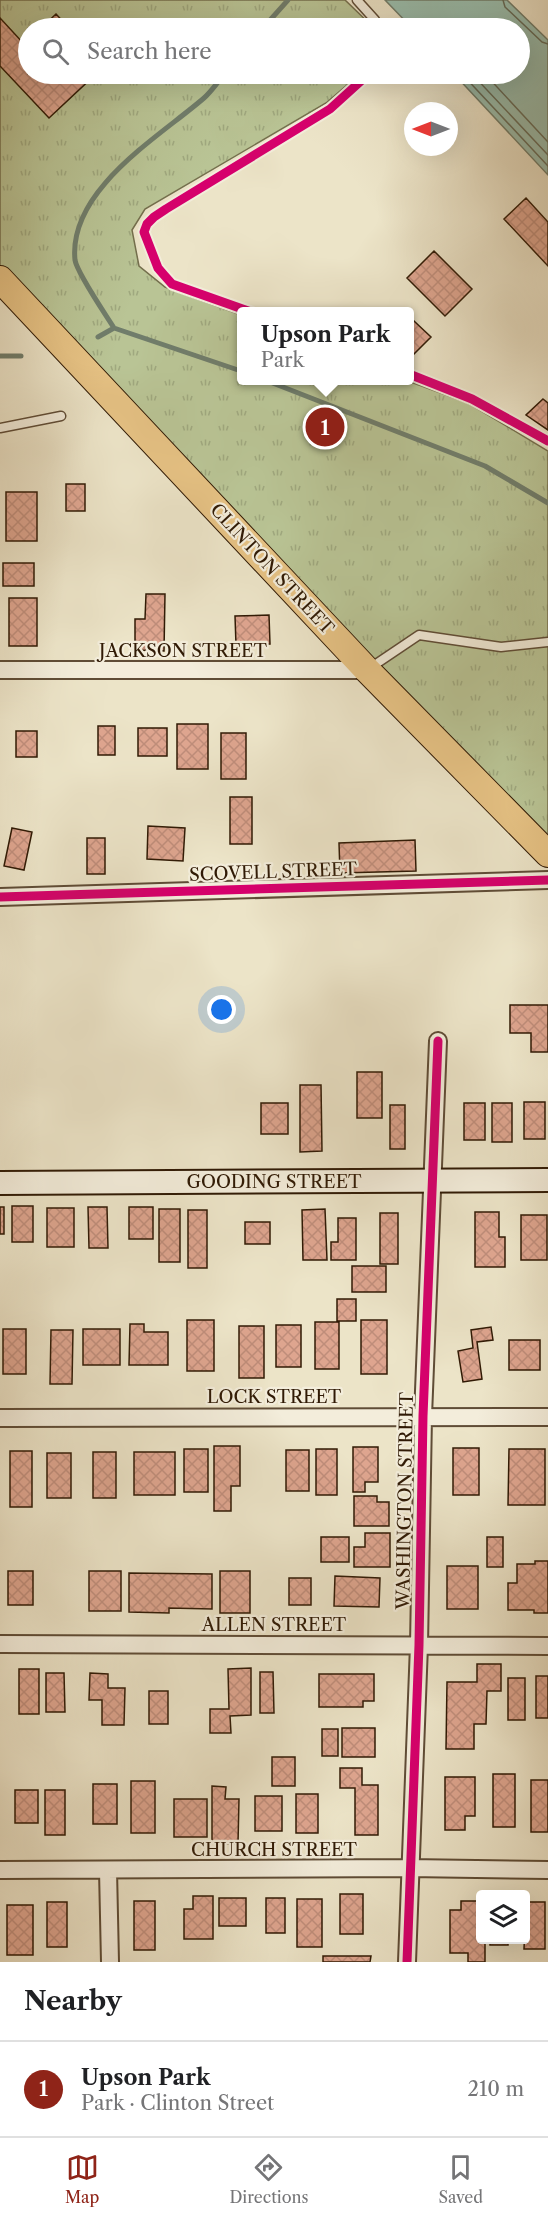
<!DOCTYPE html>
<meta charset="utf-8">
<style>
body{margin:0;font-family:"Libre Caslon Text",serif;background:#f6f6f6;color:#202124}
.controls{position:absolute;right:18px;bottom:18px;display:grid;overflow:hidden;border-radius:6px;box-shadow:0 6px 24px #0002}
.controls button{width:54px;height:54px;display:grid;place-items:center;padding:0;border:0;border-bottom:2px solid #e0e0e0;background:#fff;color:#202124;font:30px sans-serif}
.compass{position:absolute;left:404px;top:102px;width:54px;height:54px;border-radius:50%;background:#fff;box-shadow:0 6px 24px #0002;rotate:270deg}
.you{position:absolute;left:222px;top:1010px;width:21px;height:21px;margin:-15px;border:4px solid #fff;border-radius:50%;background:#1a73e8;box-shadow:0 0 0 9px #1a73e833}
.badge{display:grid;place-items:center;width:39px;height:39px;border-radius:50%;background:#8f2418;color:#fff;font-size:20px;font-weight:700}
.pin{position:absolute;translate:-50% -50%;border:3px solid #fff;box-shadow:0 2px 6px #0006}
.popup{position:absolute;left:237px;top:307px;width:177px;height:78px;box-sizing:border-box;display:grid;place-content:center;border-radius:6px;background:#fff;filter:drop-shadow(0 2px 4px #0005);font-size:20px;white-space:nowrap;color:#757577}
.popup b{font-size:22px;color:#202124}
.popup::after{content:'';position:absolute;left:50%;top:100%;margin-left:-12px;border:12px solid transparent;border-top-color:#fff}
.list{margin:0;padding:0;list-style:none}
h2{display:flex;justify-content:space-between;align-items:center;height:78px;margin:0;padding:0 24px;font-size:26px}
h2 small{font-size:20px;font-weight:400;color:#757577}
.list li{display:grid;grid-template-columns:39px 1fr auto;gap:18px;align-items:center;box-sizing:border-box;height:96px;padding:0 24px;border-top:2px solid #e0e0e0}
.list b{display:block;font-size:22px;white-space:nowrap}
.list p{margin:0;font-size:20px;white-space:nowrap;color:#757577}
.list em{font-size:20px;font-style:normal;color:#757577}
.icon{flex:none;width:33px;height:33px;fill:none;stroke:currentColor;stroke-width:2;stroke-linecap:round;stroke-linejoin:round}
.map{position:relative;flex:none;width:548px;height:1962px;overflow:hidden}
.search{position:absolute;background:#fff;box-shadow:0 6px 24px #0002;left:18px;right:18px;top:18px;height:66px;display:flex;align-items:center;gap:15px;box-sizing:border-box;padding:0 21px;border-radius:33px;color:#757577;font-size:22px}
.sheet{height:174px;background:#fff}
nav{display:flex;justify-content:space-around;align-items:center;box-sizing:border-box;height:84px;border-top:2px solid #e0e0e0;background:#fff;font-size:16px;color:#757577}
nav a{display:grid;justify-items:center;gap:3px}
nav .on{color:#8f2418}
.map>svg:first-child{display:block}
</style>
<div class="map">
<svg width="548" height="1962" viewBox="0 0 548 1962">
<defs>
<pattern id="grass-tufts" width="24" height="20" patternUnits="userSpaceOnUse" patternTransform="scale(1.5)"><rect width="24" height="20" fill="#b9c495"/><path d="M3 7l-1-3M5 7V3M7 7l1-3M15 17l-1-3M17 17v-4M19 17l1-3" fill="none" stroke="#9fa87f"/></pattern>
<pattern id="building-cross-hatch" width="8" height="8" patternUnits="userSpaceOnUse" patternTransform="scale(1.5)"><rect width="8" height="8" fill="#dea58f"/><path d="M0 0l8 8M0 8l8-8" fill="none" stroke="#bf8d7a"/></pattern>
</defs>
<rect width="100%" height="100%" fill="#ece4c8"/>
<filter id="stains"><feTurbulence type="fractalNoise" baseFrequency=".00333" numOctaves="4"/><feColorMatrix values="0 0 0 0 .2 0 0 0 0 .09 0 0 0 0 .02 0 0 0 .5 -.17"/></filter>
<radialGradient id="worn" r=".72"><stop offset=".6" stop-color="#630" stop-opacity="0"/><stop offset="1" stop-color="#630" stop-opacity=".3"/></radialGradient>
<path fill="url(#grass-tufts)" stroke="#746f4d" stroke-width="1.5" d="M0,0H345L374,28H28V74H360L326,103L145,209L132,230L139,266L165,287L241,315V380L408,381L468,403L548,451V844L0,279Z"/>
<path fill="#9abfaf" stroke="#707d6b" stroke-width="1.5" d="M385,0H507L548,40V175L454,74H520V28H412Z"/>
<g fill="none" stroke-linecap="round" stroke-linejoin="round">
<path stroke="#656c5a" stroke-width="1.5" d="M503,0L505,7L542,42L548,44
M462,74L548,166
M472,74L548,155
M485,74L548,142"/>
<path stroke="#707d6b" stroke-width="5" d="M263,28L288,0
M114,328C106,315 77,273 75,260C68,190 159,137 204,98C212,91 218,81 225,74
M114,328L241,371
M98,337L114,328
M0,356H21
M265,380L485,466L548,503"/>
</g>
<path fill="url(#building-cross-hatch)" stroke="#301a05" stroke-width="1.5" d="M56,14L69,28H41Z
M0,18L24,44L28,40V74H96L49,118L0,66Z
M526,198L548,222V266L504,219Z
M434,251L472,289L445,316L407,278Z
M414,321L431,337L409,359V325Z
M543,399L548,403V430L526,415Z
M66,484H85V511H66Z
M6,492H37V541H6Z
M3,563H34V586H3Z
M146,594H165L164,651L135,650V619H145Z
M9,598H37V646H9Z
M269,615L270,644L236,645L235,616Z
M177,724H208V769H177Z
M98,726H115V755H98Z
M138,728H167V756H138Z
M16,731H37V757H16Z
M221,733H246V779H221Z
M230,797H252V844H230Z
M148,826L185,828L183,861L147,859Z
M12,828L32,832L24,870L4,866Z
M87,838H105V874H87Z
M415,840L416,871L340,873L339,843Z
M510,1005H548V1052H531V1033H510Z
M357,1072H382V1118H357Z
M300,1085H321L322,1151L300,1152Z
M524,1102H545V1139H524Z
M261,1103H288V1134H261Z
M464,1103H485V1140H464Z
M492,1103H512V1142H492Z
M390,1105H405V1149H390Z
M12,1206H33V1242H12Z
M0,1207H4V1234H0Z
M88,1207H107L108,1248H89Z
M129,1207H153V1239H129Z
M47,1208H74V1247H47Z
M159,1209H180V1262H159Z
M325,1209L327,1260H303L302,1210Z
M188,1210H207V1268H188Z
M475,1212H499V1237H505V1267H475Z
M380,1213H398V1264H380Z
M521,1215H547V1260H521Z
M338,1218H356V1260H331V1242H338Z
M245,1222H270V1244H245Z
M352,1266H386V1292H352Z
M337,1299H356V1321H337Z
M187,1320H214V1371H187Z
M361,1320H387V1374H361Z
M315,1322H339V1369H315Z
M130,1324H144V1332H168V1365H129Z
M276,1325H301V1367H276Z
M239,1326H264V1378H239Z
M491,1327L493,1340L477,1342L482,1379L463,1382L458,1351L473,1348L471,1330Z
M3,1329H26V1374H3Z
M83,1329H120V1365H83Z
M51,1330H73L72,1384H50Z
M509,1340H540V1370H509Z
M214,1446H240V1486H231V1511H214Z
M353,1447H378V1482H365V1492H353Z
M453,1448H479V1495H453Z
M184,1449H208V1492H184Z
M316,1449H337V1495H316Z
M509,1449H545V1505H508Z
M286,1450H309V1491H286Z
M10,1451H32V1507H10Z
M93,1452H116V1498H93Z
M134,1452H175V1495H134Z
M47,1453H71V1498H47Z
M354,1496H377V1502H389V1526H354Z
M365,1533H390V1567H354V1547H365Z
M321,1537H349V1562H321Z
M487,1537H503V1567H487Z
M535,1561H548V1613H534V1610H508V1583H517V1564H535Z
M447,1566H478V1609H447Z
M8,1571H33V1605H8Z
M89,1571H121V1611H89Z
M220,1571H250V1613H220Z
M129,1573L212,1574V1609L169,1608V1613L129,1612Z
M335,1576L380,1578L379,1607L334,1606Z
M289,1578H311V1605H289Z
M477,1664H501V1691H487L486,1724H474V1749H446L447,1682H477Z
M251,1668V1715L230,1716L231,1733H210V1709H229L228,1669Z
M19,1669H39V1714H19Z
M260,1672H273L274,1713H260Z
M46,1673H64L65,1712H46Z
M90,1673L108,1674V1688H125L124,1725H102V1700H89Z
M319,1674H374V1701H363V1707H319Z
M536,1676H548V1718H536Z
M508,1678H525V1720H508Z
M149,1691H168V1724H149Z
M342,1728H375V1757H342Z
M322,1729H338V1756H322Z
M272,1757H295V1786H272Z
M340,1768H362V1785H378V1835H355V1788H340Z
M493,1774H515V1827H493Z
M445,1777H475V1816H465V1830H445Z
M531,1780H548V1832H531Z
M131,1781H155V1833H131Z
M93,1784H117V1824H93Z
M212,1786L226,1787L225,1799H239L238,1844L212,1843Z
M15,1790H38V1823H15Z
M45,1790H65V1835H45Z
M296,1794H318V1833H296Z
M255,1796H282V1831H255Z
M174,1799H207V1837H174Z
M340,1894H363V1934H340Z
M193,1896H213V1939H184V1909H193Z
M219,1898H246V1926H219Z
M266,1898H285V1933H266Z
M297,1899H322V1947H297Z
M134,1901H155V1950H134Z
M461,1901H480V1940H485V1962H468V1953H450V1910H461Z
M47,1902H67V1947H47Z
M526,1902H545V1949H524Z
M7,1905H33V1955H7Z
M490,1940H508V1945H490Z
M323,1956H371L370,1962H323Z"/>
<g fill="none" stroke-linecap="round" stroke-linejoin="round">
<g stroke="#5f4c36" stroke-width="11">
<path id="lane" d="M357,0L375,20
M0,428L61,416
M370,668L419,635L501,647L548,642"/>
</g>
<g stroke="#5f4c36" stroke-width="20">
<path id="street" d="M0,670H367
M0,897L548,880
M0,1418L548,1417
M0,1644L548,1646
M0,1870L409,1868L548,1870
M108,1870L110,1962
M407,1962L419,1645L423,1416L438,1041"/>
</g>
<g stroke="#301a05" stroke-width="26">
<path id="secondary" d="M0,1183L548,1180"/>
</g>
<g stroke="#301a05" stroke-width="28">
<path id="primary" d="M0,279L367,670L548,854"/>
</g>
<use href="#lane" stroke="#f3eddb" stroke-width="8"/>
<use href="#street" stroke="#f3eddb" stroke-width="16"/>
<use href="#secondary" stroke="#f3eddb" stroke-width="22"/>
<use href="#primary" stroke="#e6c284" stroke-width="26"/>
<g stroke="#f3eddb" stroke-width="13">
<path id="cycleway" d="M251,312L172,284L164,275L158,268L144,232L147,224L154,217L166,209L330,109L362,80L365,74
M409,374L472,399L548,441
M0,897L548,880
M407,1962L419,1645L423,1416L438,1041"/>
</g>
<use href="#cycleway" stroke="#d6006c" stroke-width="9"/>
</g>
<g text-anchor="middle" stroke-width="4.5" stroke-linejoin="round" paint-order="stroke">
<g font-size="18" fill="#301a05" stroke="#f3eddb">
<text transform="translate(272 569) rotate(47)" y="6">CLINTON STREET</text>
<text x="183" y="657">JACKSON STREET</text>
<text transform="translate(273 872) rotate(-2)" y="6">SCOVELL STREET</text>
<text x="274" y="1188">GOODING STREET</text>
<text x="274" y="1403">LOCK STREET</text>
<text transform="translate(405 1501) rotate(-89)" y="6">WASHINGTON STREET</text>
<text x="274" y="1631">ALLEN STREET</text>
<text x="274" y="1856">CHURCH STREET</text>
</g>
</g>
<rect width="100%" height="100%" filter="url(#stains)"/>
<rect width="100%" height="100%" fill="url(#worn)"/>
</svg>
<div class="controls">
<button><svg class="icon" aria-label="layers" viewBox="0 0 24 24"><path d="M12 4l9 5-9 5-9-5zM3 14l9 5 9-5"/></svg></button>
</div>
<svg class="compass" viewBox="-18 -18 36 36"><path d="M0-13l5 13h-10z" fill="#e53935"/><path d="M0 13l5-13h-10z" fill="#757577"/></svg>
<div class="you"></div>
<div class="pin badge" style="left:325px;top:427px">1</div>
<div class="popup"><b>Upson Park</b>Park</div>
<div class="search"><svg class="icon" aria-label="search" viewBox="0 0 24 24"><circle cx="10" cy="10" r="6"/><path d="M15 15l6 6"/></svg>Search here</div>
</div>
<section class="sheet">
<h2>Nearby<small></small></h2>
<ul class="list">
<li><span class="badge">1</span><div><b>Upson Park</b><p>Park · Clinton Street</p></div><em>210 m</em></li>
</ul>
</section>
<nav>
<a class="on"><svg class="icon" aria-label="map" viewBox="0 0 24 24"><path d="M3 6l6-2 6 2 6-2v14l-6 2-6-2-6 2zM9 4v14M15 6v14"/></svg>Map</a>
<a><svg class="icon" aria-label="directions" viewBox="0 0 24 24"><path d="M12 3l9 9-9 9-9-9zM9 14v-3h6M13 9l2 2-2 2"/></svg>Directions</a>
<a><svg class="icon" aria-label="saved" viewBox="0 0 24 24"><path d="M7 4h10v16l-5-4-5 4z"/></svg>Saved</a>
</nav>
